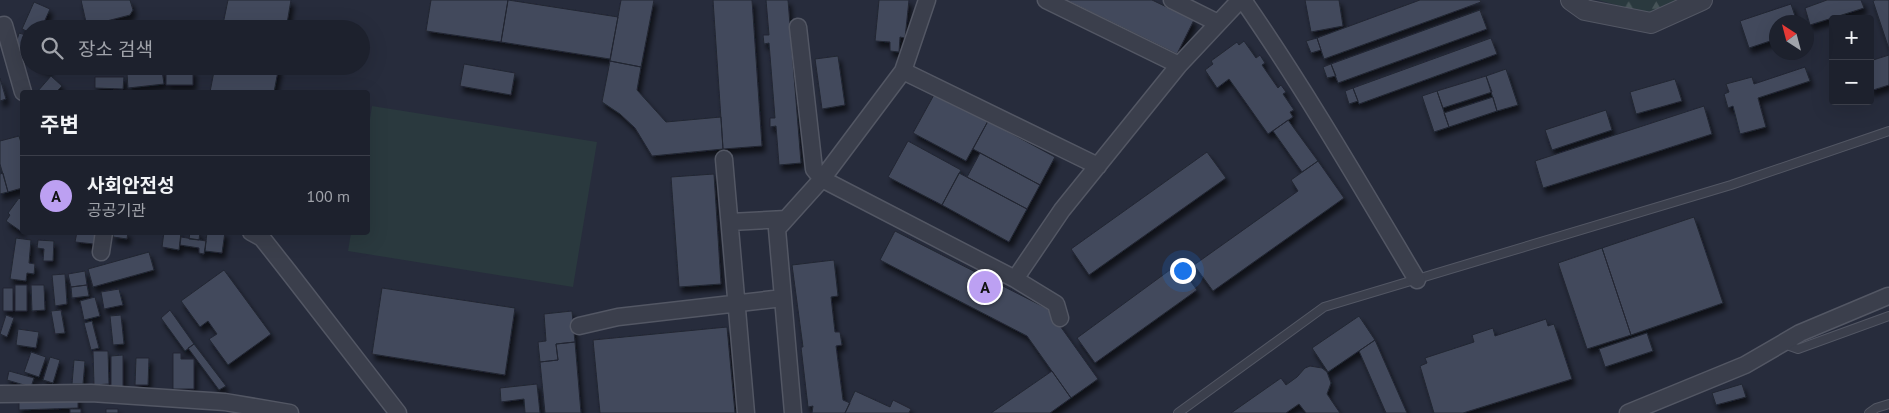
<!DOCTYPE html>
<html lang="ko">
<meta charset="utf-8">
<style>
body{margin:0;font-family:"PT Sans","Noto Sans KR",sans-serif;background:#252935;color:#f1f3f6}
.controls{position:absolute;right:15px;top:15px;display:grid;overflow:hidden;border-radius:5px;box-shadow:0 5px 20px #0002}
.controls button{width:45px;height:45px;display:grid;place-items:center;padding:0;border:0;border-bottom:1px solid #3b3e49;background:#1d212d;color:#f1f3f6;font:25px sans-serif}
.compass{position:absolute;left:1769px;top:15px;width:45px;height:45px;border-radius:50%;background:#1d212d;box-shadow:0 5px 20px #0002;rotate:324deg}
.you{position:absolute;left:1182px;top:270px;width:18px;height:18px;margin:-12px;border:4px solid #fff;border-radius:50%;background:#1a73e8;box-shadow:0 0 0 8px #1a73e833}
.badge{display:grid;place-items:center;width:32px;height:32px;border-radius:50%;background:#bca0f2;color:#111;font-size:16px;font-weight:700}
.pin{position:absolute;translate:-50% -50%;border:2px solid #fff;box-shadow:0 1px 5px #0006}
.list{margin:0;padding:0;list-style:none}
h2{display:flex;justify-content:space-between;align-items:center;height:65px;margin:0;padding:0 20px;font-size:21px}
h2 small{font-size:16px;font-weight:400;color:#a0a3aa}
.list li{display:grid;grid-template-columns:32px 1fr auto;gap:15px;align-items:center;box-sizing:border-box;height:80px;padding:0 20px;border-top:1px solid #3b3e49}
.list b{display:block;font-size:19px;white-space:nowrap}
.list p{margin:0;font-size:16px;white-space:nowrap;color:#a0a3aa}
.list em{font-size:16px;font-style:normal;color:#a0a3aa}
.icon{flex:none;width:28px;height:28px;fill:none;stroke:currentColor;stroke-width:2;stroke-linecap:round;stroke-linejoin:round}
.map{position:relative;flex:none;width:1889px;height:413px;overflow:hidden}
.search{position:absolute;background:#1d212d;box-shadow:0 5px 20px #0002;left:20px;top:20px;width:350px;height:55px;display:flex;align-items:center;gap:12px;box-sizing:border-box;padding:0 18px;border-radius:28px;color:#a0a3aa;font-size:19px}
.panel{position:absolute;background:#1d212d;box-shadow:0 5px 20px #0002;left:20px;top:90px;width:350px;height:145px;border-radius:5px}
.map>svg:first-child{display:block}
</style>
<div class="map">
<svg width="1889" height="413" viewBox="0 0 1889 413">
<defs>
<pattern id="forest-firs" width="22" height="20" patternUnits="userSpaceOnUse" patternTransform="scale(1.25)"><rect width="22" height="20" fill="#2a393e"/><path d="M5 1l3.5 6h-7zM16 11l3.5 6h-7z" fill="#475458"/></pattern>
<filter id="shadow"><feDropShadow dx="3" dy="5.5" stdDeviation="2.5" flood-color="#0009"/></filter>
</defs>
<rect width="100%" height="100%" fill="#272c3c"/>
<path fill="#2a393e" d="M372,106L597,142L573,287L348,251L351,233L368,232V131Z"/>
<path fill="url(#forest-firs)" d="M1598,0H1683L1649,14Z"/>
<path fill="#434a5b" stroke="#222633" filter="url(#shadow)" d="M81,0H130L133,10L130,15L91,25L86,22Z
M228,0H291L286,29H222Z
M431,0H508L501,42L426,31Z
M508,0L618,17L610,59L501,42Z
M621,0H654L641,67L610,61Z
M713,0H752L762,146L723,149Z
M766,0H788L801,163L779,165L776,126L770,127V118H775L769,43L764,44L763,35H769Z
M879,0H909L905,38L900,37L899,52L890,51V42L875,41Z
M1066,0H1152L1194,20L1177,54Z
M1305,0H1339L1343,26L1311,32Z
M1420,0H1480L1481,2L1324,59L1317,38Z
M1827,0H1861L1864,8L1810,25L1805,8Z
M1875,0H1889V49L1873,1Z
M34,2L50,9L41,29H29V32L22,29Z
M1791,4L1797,22H1776V39L1749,48L1740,21Z
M1480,10L1487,29L1338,83L1331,64Z
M19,33L29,36L23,58L13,55Z
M1317,38L1321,50L1311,53L1306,41Z
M1491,38L1497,54L1359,104L1353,88Z
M1244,41L1256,58L1260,55L1265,63L1262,65L1278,88L1281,85L1286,92L1283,94L1294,110L1290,112L1293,117L1268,134L1229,79L1217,88L1205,70L1213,64L1211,61L1237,42L1239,45Z
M1889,55V85L1870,91V61Z
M838,56L845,105L822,109L815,59Z
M610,61L641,67L637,90L666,122L721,117L723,149L652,156L635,128L620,114L602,102Z
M464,64L515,73L511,95L460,86Z
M1331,64L1336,76L1327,78L1323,67Z
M36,66H50L49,71Z
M215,66H279L274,92H210Z
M1805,67L1810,81L1758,98L1766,127L1740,134L1733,106L1728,108L1724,94L1729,92L1726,84L1752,77L1754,84Z
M1506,69L1518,105L1497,111L1486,76Z
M162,70L164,84L128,88L127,74Z
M166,70H193V85H166Z
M51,76L62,86L56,92H37Z
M1486,76L1492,92L1443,108L1437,91Z
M95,77H124L123,89L95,88Z
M0,78L6,99L0,101Z
M1675,79L1682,101L1636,114L1630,92Z
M1353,88L1358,101L1349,104L1345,91Z
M1437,91L1449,127L1434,132L1422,96Z
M935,93L988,121L966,161L913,133Z
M1493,97L1497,111L1449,127L1444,113Z
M1704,106L1712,134L1543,188L1535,161Z
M1606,110L1612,130L1552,150L1545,130Z
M1288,120L1318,161L1302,172L1273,131Z
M988,121L1055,157L1040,185L973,149Z
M19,136L22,146V188L8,192L0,164V141Z
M908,141L961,170L942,205L888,177Z
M1207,152L1226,178L1089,275L1071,249Z
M980,153L1040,185L1027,209L967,177Z
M1318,161L1344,198L1213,291L1194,265L1298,191L1291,180Z
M3,173L8,192L0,194V174Z
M959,173L1027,209L1009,242L942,205Z
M714,174L721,284L679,287L671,177Z
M19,198L22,201V232L6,221L10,215L8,213Z
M1694,217L1723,303L1631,335L1602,248Z
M895,231L1048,309L1098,379L1071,398L1027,336L880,260Z
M77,232H96L94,244L75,242Z
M113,232H128L127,239L113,237Z
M164,232H181L179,250L162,247Z
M190,232H200L199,240L189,239Z
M207,232H225L222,253L205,251Z
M181,237L206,241L204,254L199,253V248L180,245Z
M16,238L31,240L29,263L35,264L34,274L27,273L26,281L10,279Z
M38,240L54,241L53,261H43L44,249L37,248Z
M1602,248L1631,335L1587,349L1558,263Z
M149,252L154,270L93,287L88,269Z
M834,260L838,296L831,297L835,332H840L842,345L836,346L843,400L850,403L845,413H812L813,406L808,407L801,347H803L792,265Z
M1178,264L1197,290L1095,363L1077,338Z
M224,270L271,334L228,365L209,339L217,334L208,321L200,327L181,301Z
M85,271L87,285L71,287L68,274Z
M65,274L67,304L55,306L52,275Z
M15,285H27V311H15Z
M31,285H44L45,310L32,311Z
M87,285L89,296L72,298L71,287Z
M3,288H13V311H3Z
M382,288L515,308L505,375L372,354Z
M119,289L123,305L104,309L101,292Z
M95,297L100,316L84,320L80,301Z
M61,310L65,333L55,334L51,311Z
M170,310L194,344L185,351L161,318Z
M572,311L575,342L556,344L558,360L540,362L538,342L546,341L544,314Z
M6,315L14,318L7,337L0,334Z
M121,315L124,344L113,345L110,316Z
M1359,316L1375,340L1328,372L1312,348Z
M1546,319L1548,326L1554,324L1572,379L1463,413H1434L1420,366L1427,363L1425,358L1474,342L1472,335L1493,328L1495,336Z
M92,321L99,348L91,350L84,323Z
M727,327L735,413H600L593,340Z
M18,329L39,332L36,348L16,345Z
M1647,333L1653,351L1605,367L1599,349Z
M1375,340L1407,413H1386L1359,351Z
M575,342L581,413H545L540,362L558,360L556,344Z
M194,344L226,386L219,390L188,348Z
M93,351H108L109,384L94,385Z
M31,352L46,357L39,377L24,372Z
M173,353H181V359H194V389H173Z
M123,355V387H111V356Z
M50,357L60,360L53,383L43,380Z
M136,358H149L148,385H135Z
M74,360L85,361L83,384H72Z
M1310,366L1322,368L1327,372L1331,383L1327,394L1340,413H1306L1299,404L1286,413H1231L1281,378L1286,385L1297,377L1305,368Z
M9,371L34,378L31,387L7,380Z
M1052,371L1071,398L1050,413H991Z
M537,384L540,413H525L524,399L501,402L500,388Z
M1742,384L1746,397L1716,405L1712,393Z
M855,391L890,407L893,400L911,409L909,413H845Z
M78,395V408L19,410V396Z
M70,409H81V413H70Z
M106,409H118V413H106Z"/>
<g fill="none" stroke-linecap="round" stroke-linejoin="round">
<g stroke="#535764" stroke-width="10">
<path id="service" d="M1784,344L1798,349L1889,316
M1178,413L1324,307L1731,185L1889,131
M1869,413L1876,408L1889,404"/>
</g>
<g stroke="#535764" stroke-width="19">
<path id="minor" d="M1046,0L1179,65
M1172,0L1218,23
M1243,0C1306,91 1361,186 1417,280
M0,26L4,25L23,92
M798,27L814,169L822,179L1015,279L1056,304L1060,318
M903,71L1098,166
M724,159L746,413
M730,222L786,219
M251,232L262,238L288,271L398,413
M101,252L104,232
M1015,279L1062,210L1179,65L1240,0
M579,326L618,317L783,298
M0,394L91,393L225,402L290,413
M793,413L777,229L822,179L903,71L927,0
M1628,413L1745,365L1800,333L1888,296"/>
</g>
<g stroke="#535764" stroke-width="22">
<path id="tertiary" d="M1571,0L1585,10L1651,23L1702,0"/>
</g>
<use href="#service" stroke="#3b3f4c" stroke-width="8"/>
<use href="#minor" stroke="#3b3f4c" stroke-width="16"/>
<use href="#tertiary" stroke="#3b3f4c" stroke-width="20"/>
</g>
</svg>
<div class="controls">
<button>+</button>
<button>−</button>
</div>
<svg class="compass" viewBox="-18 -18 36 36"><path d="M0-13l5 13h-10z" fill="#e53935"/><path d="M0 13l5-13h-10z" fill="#a0a3aa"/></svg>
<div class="you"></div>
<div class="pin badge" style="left:985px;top:287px">A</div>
<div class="search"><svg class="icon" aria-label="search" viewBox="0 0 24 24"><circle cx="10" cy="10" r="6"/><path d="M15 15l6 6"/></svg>장소 검색</div>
<section class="panel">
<h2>주변<small></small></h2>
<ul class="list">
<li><span class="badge">A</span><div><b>사회안전성</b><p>공공기관</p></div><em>100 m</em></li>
</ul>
</section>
</div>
